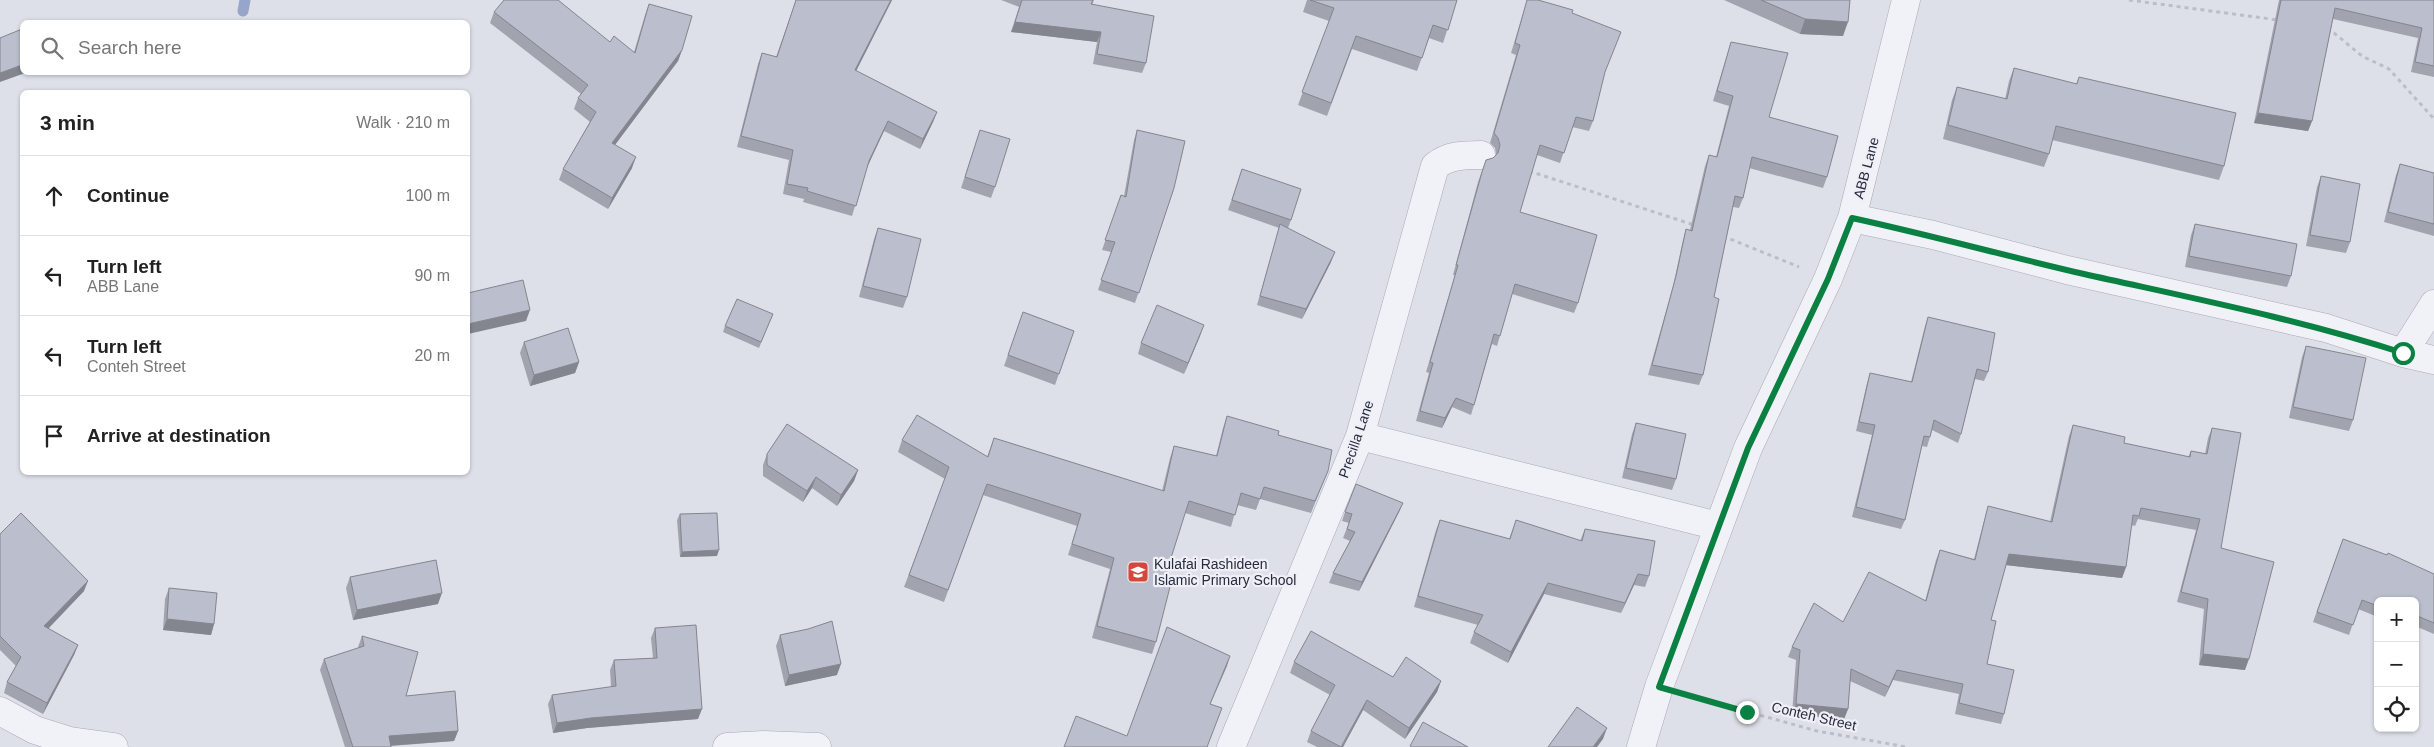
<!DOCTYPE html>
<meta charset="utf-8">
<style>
body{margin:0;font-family:Arial,sans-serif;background:#f2f2f2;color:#222}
.controls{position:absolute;right:15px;bottom:15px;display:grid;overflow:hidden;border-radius:8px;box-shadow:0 1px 4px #0004}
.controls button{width:45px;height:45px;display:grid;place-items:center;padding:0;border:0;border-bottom:1px solid #e0e0e0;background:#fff;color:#222;font:25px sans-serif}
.stop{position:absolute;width:15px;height:15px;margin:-11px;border:4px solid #0b8043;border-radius:50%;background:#fff}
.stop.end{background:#0b8043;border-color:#fff;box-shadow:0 1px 5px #0008}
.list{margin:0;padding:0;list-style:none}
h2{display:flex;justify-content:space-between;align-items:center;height:65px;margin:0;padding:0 20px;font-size:21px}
h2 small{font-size:16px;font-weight:400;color:#767676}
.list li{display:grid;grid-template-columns:32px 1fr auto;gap:15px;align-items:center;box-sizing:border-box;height:80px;padding:0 20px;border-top:1px solid #e0e0e0}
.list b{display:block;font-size:19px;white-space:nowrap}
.list p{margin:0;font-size:16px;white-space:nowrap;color:#767676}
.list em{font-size:16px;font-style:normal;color:#767676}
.icon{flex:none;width:28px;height:28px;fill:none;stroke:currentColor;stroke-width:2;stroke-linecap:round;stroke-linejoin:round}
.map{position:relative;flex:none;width:2434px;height:747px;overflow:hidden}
.search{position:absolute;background:#fff;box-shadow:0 1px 4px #0004;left:20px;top:20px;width:450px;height:55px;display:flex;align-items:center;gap:12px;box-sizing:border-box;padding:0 18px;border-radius:8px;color:#767676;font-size:19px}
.panel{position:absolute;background:#fff;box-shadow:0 1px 4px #0004;left:20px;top:90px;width:450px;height:385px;border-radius:8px}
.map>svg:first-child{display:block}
</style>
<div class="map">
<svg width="2434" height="747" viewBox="0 0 2434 747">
<rect width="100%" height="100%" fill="#dee0e9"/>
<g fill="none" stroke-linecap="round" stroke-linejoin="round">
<path stroke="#97a5cb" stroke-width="11" d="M243,11L245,0"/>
<g stroke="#a7a9b6" stroke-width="29">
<path id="minor" d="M1852,218L1933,235L2067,270L2326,328L2403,353L2434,360
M2403,353L2434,304
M1360,436L1718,526
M0,711L35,730L70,741L114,747
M727,747L763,745L817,747
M1231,747L1360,436L1435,166C1449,155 1464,155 1481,155
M1641,747L1659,687L1748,448L1828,279L1852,218L1906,0"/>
</g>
<path stroke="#bcbec7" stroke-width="3" stroke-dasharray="4 4" stroke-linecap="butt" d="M2129,0L2278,20
M2326,31L2334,33L2362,56L2389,69L2434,119
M1529,171L1694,225
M1723,236L1799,267
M1691,696L1817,731L1907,747"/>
<use href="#minor" stroke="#f1f2f7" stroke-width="28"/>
</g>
<path fill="#a1a3af" d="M795,0H892L856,71L937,112L933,122L920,149L884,131L867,167L852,216L803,202L804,199L783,194L789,160L737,147L758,64L762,53L776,57L796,0Z
M1001,0H1094L1092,5L1146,63L1142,73L1093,64L1097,42L1011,32L1019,7Z
M1307,0H1457L1443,43L1429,38L1417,71L1352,49L1327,116L1298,105L1329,21L1303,12Z
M1527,0L1572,13L1604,74L1593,121L1589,131L1572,127L1560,163L1537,155L1520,212L1578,303L1574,313L1512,294L1497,346L1492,344L1474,405L1471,415L1452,407L1442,428L1416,421L1429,373L1426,372L1455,275H1453L1478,182L1486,160L1493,158L1496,155L1495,148L1490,143L1516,55L1511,53Z
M1724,0H1850L1843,36L1800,34Z
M2279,0H2434V77L2411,72L2418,38L2333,19L2312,121L2308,131L2254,123Z
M649,4L682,50L678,61L615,145L632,168L608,209L559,180L563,169L590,122L574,109L578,98L581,94L490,23L494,12L610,42L634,52L645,15Z
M1731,42L1769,117L1827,177L1823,188L1749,168L1743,198L1739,208L1733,207L1714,297L1703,375L1699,385L1648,375L1673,286L1683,240L1686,229L1690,230L1705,166L1709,155L1716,157L1729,106L1713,101Z
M2014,68L2076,84L2079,77L2224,166L2219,180L2052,140L2049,154L2044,167L1943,139L1952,100L1957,87L2005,99L2009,81Z
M980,130L995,187L991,198L961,188Z
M1137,130L1174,188L1135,303L1098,290L1111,252L1102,250L1121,195L1124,196L1134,140Z
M2400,164L2434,173V236L2384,222L2396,175Z
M1242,169L1291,220L1288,228L1331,262L1302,319L1257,305L1279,228L1228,210Z
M2321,176L2350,242L2346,253L2306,246L2317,187Z
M2195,224L2291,276L2287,287L2185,267L2191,235Z
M878,228L907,297L903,308L859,297L874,239Z
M1023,312L1074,331L1055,385L1004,366Z
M773,314L759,348L723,332L725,326Z
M1928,317L1988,372L1984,381L1975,379L1961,434L1958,443L1932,430L1927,447L1922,446L1905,520L1901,529L1852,517L1872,435L1856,431L1867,383L1870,373L1911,382L1925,326Z
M1200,336L1184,374L1138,354L1141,343Z
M524,342L579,362L575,373L530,386L520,353Z
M2306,346L2353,420L2349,431L2289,418L2302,357Z
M1227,416L1278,435L1328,471L1311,513L1260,499L1256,510L1237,505L1231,527L1185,513L1165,577L1156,642L1152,654L1092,638L1110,569L1068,555L1077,526L983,495L944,602L904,587L945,479L898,452L902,440L987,457L994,438L1162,491L1170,458L1174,446L1216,456L1223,428Z
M1636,423L1676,479L1672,490L1622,478L1632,434Z
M2073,425L2124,443L2188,457L2191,451L2205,454L2208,438L2212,428L2221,548L2245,670L2199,665L2204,609L2177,602L2196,530L2138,519L2135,526L2131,525L2126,567L2122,578L2006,565L1991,620L1987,664L2004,714L2001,724L1955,714L1959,694L1893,680L1885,697L1850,681L1848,709L1844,719L1792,714L1796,660L1788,657L1792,647L1843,622L1925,601L1936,560L1940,550L1974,559L1985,517L1988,506L2050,522L2069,436Z
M767,454L858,470L854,481L837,506L812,488L803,502L763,476V465Z
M1403,503L1399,512L1359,591L1329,583L1333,573L1350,541L1343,538L1349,523L1342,521L1345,512Z
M680,514L717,556L680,557L677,520Z
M1440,520L1509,539L1516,520L1580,541L1585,529L1649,576L1645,587L1634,585L1621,613L1544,594L1508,663L1470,643L1474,632L1478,625L1414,607L1436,530Z
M0,534L84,591L48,629L78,645L74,655L43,714L4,693L7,682L16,666L0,650Z
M2343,539L2434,574V634L2415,626V601H2378V617L2358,609L2349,635L2313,622Z
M350,577L438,604L353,620L346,588Z
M169,588L214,624L211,635L163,630L165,599Z
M655,628L698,719L587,728L553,733L548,704L552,695L611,687L610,670L614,660L653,658L651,638Z
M780,635L837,675L785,686L776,646Z
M362,636L406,696L458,731L454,741L391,746V747H345L320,670L324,659L359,648L358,647Z
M1294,662L1393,677L1441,681L1437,692L1405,739L1363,710L1343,747H1317L1307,742L1311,731L1330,695L1290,673Z"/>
<path fill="#83858f" d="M891,0H892L890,4L851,81L855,70Z
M1805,19L1848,22L1843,36L1800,34Z
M1015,22L1101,32L1097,42L1011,32Z
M682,50L678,61L608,154L612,143Z
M22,65V72H28L0,82V73Z
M937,112L933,122L920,149L923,139Z
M2258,113L2312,121L2308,131L2254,123Z
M888,121L884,131L865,172L869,161Z
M636,157L632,168L608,209L612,198Z
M1335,252L1331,262L1302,319L1306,309Z
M530,310L526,321L468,334V324Z
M1204,325L1200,336L1184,374L1188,363Z
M579,362L575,373L530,386L534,375Z
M1456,398L1452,407L1442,428L1445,418Z
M858,470L854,481L837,506L841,495Z
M816,477L812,488L803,502L807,491Z
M1403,503L1399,512L1359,591L1362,582Z
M719,550L717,556L680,557L682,552Z
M2009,554L2126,567L2122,578L2005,565Z
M1638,574L1634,585L1621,613L1625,603Z
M88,581L84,591L40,637L44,626Z
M1548,583L1544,594L1508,663L1511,652Z
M442,593L438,604L353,620L357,610Z
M167,619L214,624L211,635L163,630Z
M78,645L74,655L43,714L47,703Z
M2203,654L2249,659L2245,670L2199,665Z
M1230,656L1227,666L1206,714L1210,704Z
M841,664L837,675L785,686L789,675Z
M1897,670L1893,680L1885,697L1889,687Z
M1441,681L1437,692L1405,739L1409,728Z
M1367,700L1363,710L1343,747H1342Z
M1796,704L1848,709L1844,719L1792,714Z
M702,709L698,719L587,728L553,733L557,723L591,718Z
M1607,728L1603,739L1597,747H1593Z
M458,731L454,741L385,746L389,736Z"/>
<path fill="#bbbecc" stroke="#83858f" d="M504,0H558L610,42L614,36L635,53L649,4L692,16L682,50L612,143L636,157L612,198L563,169L596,112L578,98L588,85L494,12Z
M796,0H891L855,70L937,112L923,139L888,121L869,161L856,206L807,191L808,188L787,184L793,150L741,136L762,53L777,57Z
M1022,0H1093L1091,4L1154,16L1146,63L1097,54L1101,32L1015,22Z
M1310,0H1457L1448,30L1433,25L1422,58L1356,36L1331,103L1302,92L1334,8Z
M1527,0H1538L1573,10L1572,13L1621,32L1605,72L1593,121L1576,117L1564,153L1540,145L1520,212L1597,235L1578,303L1515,284L1500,336L1494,334L1474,405L1456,398L1445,418L1420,411L1433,363L1430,362L1458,265H1456L1482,172L1486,160L1493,158L1498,153L1500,145L1498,138L1494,133L1520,45L1515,43Z
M1761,0H1850L1848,22L1805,19Z
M2281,0H2434V66L2415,62L2422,28L2335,8L2312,121L2258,113Z
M22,29V65L0,73V38Z
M1731,42L1788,53L1769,117L1838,136L1827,177L1752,157L1743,198L1735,196L1714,297L1719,299L1703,375L1652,365L1676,276L1686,229L1692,231L1709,155L1717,157L1733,96L1717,91Z
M2014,68L2077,84L2079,77L2236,113L2224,166L2056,126L2049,154L1948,125L1957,87L2007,99Z
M980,130L1010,139L995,187L965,177Z
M1137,130L1185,141L1174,188L1139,293L1101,280L1115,242L1105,240L1121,195L1126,197Z
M2400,164L2434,173V224L2388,212Z
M1242,169L1301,189L1291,220L1232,200Z
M2321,176L2360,184L2350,242L2310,235Z
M1280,224L1335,252L1306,309L1260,296Z
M2195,224L2297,244L2291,276L2189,256Z
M878,228L921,239L907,297L863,286Z
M523,280L530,310L468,324V293Z
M737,299L773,314L761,342L725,326Z
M1157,305L1204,325L1188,363L1141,343Z
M1023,312L1074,331L1059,374L1008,355Z
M1928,317L1995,333L1988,372L1977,369L1961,434L1934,420L1930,437L1924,436L1905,520L1856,507L1875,425L1859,422L1870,373L1912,382Z
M568,328L579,362L534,375L524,342Z
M2306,346L2366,358L2353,420L2293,407Z
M917,415L988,457L994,438L1164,491L1174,446L1217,456L1227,416L1279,431L1278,435L1332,450L1328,471L1315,501L1264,487L1260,499L1241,493L1235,515L1189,501L1165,577L1172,579L1156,642L1097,626L1114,558L1072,544L1081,514L987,484L948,590L909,575L949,467L902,440Z
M1636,423L1686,434L1676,479L1626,468Z
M787,424L858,470L841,495L816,477L807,491L767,465V454Z
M2073,425L2125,437L2124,443L2190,457L2191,451L2207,454L2212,428L2241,433L2221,548L2274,562L2249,659L2203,654L2208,599L2181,592L2200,519L2141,508L2139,516L2133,515L2126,567L2009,554L1991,620L1996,621L1987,664L2014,670L2004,714L1959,703L1963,684L1897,670L1889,687L1851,669L1848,709L1796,704L1800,650L1792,647L1814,603L1843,622L1869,572L1926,601L1940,550L1975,560L1988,506L2052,522Z
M1356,484L1403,503L1362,582L1333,573L1355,532L1347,529L1352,514L1345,512Z
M21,513L88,581L44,626L78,645L47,703L7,682L21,657L0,636V534Z
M717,513L719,550L682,552L680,514Z
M1440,520L1510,539L1516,520L1582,541L1585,529L1655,541L1649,576L1638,574L1625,603L1548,583L1511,652L1474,632L1483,615L1418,596Z
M2343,539L2387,555L2388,553L2434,574V623L2415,615V601H2378V606L2362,600L2353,625L2317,612Z
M436,560L442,593L357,610L350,577Z
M169,588L217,593L214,624L167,619Z
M832,621L841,664L789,675L780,635L808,629Z
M696,625L702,709L591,718L557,723L552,695L616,686L614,660L657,658L655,628Z
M1167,627L1230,656L1210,704L1222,708L1207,747H1064L1076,716L1127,736Z
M1311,631L1393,677L1406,657L1441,681L1409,728L1367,700L1341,747L1311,731L1335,685L1294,662Z
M362,636L418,652L406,696L455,691L458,731L389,736L391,747H353L324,659L364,646Z
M1577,707L1607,728L1593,747H1548Z
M1423,722L1468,747H1412L1410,746Z"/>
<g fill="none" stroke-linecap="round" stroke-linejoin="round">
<path stroke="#0b8043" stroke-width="6" d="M1747,712L1659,687L1748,448L1828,279L1852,218C1930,235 2006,256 2084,274C2191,298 2298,319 2403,353"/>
</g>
<defs>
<g id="school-square" transform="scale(1.125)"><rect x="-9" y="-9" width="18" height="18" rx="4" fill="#d5473c" stroke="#eef0f6"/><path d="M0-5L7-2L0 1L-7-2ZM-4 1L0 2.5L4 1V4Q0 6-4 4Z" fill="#fff"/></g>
</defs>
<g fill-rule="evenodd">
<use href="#school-square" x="1138" y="572"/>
</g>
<g text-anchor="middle" stroke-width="4.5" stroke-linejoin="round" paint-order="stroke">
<g font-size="14" fill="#272a40" stroke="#eef0f6">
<text transform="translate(1866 168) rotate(-75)" y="5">ABB Lane</text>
<text transform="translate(1356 439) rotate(-71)" y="5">Precilla Lane</text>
<text transform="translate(1814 716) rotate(13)" y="5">Conteh Street</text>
</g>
<g font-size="14" fill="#272a40" stroke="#eef0f6" text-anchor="start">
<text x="1154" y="569">Kulafai Rashideen<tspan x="1154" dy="16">Islamic Primary School</tspan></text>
</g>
</g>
</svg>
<div class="controls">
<button>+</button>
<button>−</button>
<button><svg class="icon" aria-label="locate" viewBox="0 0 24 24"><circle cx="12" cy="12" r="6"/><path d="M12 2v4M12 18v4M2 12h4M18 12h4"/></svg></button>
</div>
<div class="stop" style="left:2403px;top:353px"></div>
<div class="stop end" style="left:1747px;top:712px"></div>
<div class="search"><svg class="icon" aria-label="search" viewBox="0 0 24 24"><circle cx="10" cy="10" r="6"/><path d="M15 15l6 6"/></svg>Search here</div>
<section class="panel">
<h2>3 min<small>Walk · 210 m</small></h2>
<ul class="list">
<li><svg class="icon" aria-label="ahead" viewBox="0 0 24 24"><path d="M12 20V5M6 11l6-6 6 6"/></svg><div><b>Continue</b></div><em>100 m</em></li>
<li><svg class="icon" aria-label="left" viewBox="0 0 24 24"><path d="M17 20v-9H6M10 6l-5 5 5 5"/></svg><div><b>Turn left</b><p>ABB Lane</p></div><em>90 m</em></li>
<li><svg class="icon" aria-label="left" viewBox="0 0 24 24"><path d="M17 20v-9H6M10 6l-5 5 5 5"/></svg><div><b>Turn left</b><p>Conteh Street</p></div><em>20 m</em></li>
<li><svg class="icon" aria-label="arrive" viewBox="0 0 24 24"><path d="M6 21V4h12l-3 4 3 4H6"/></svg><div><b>Arrive at destination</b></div></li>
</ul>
</section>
</div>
